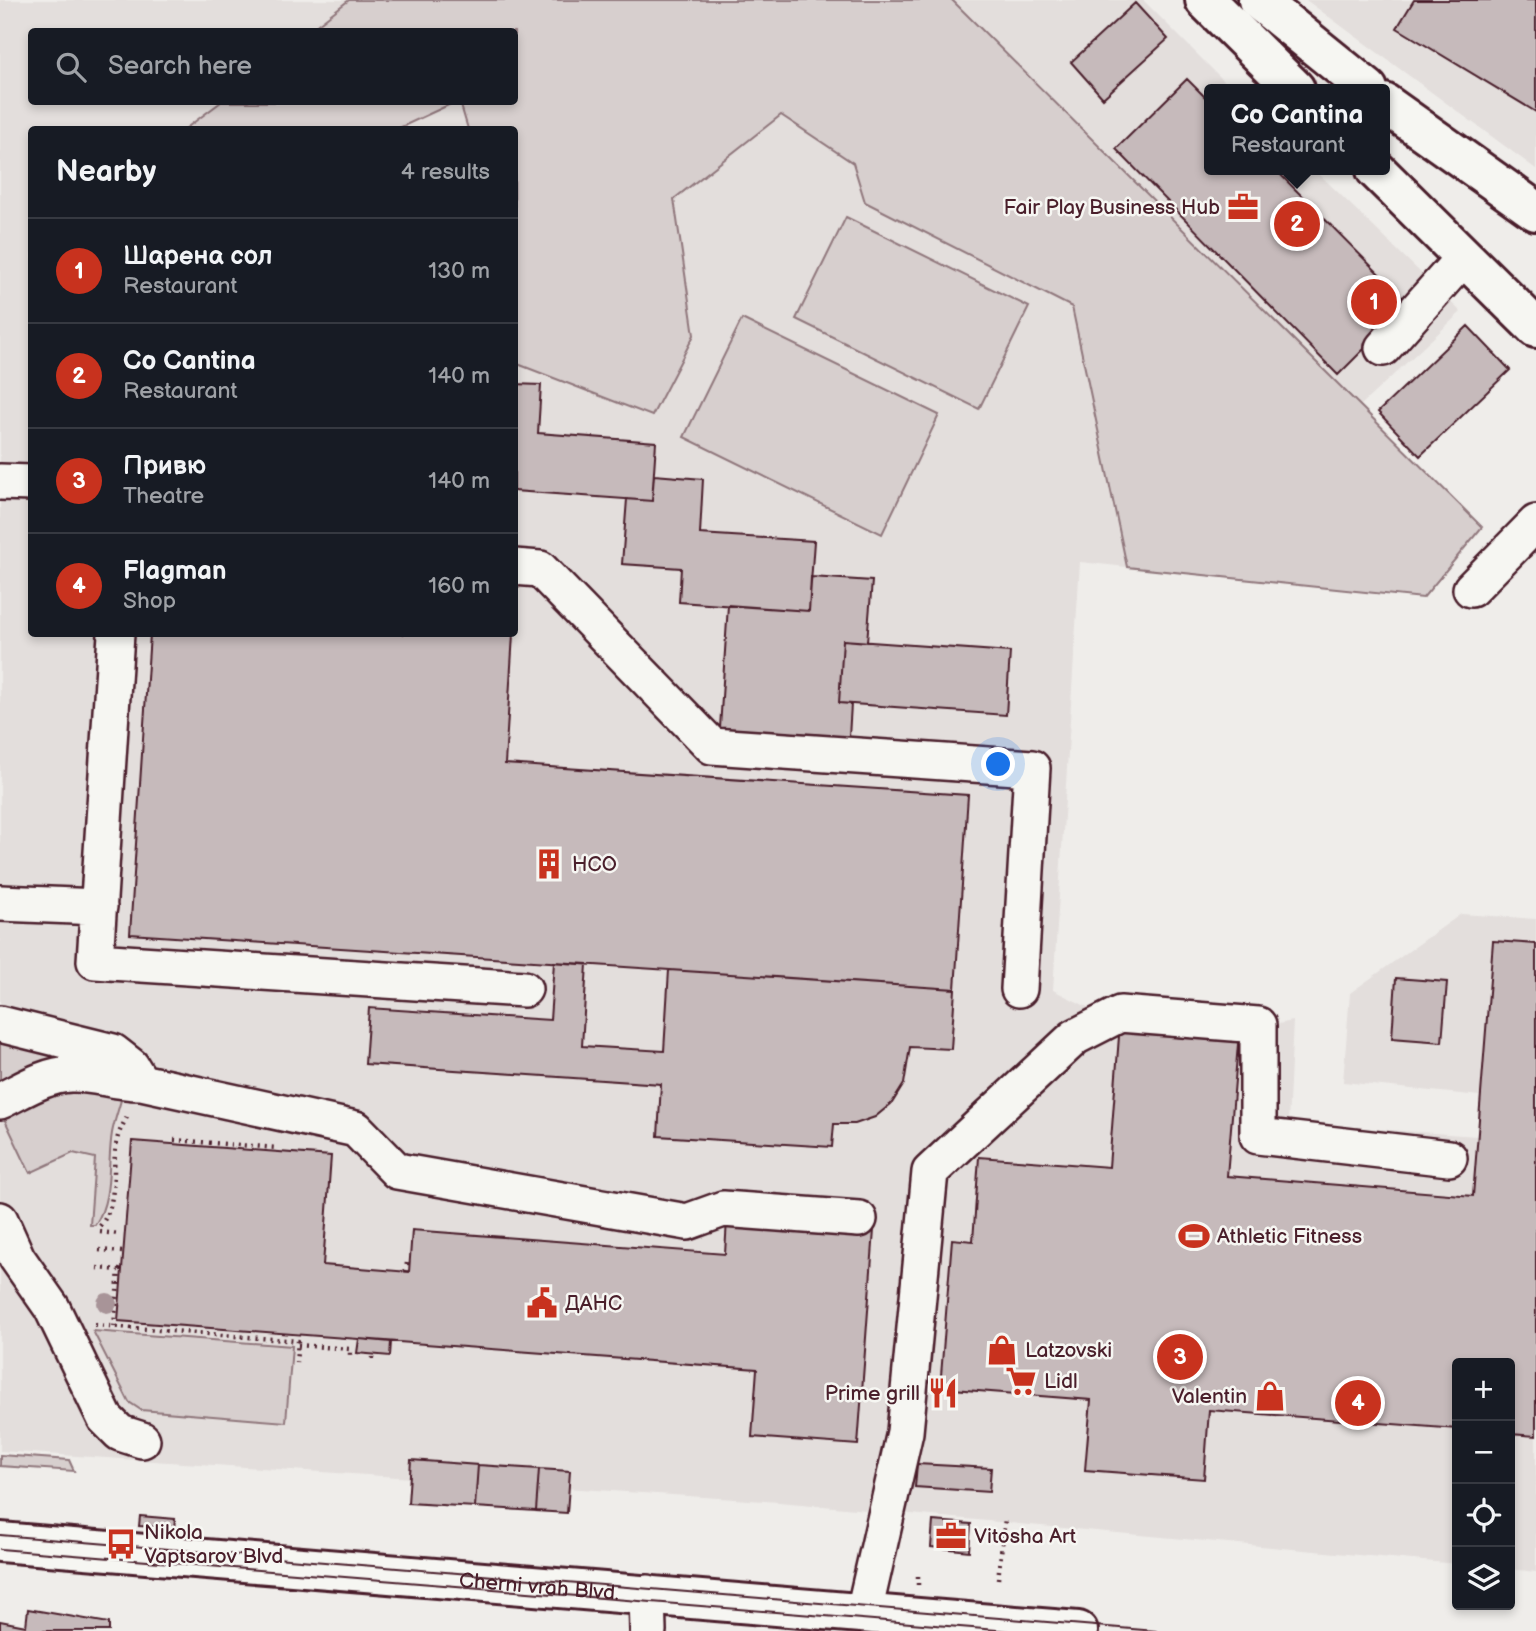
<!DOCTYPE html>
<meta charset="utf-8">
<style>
body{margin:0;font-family:"Balsamiq Sans",sans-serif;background:#20242c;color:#f1f3f6}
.controls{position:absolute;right:21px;bottom:21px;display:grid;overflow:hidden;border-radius:7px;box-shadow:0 4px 10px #0003}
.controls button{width:63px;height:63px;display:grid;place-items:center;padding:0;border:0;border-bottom:2px solid #363941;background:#171b24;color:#f1f3f6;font:35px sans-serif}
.you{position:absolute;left:999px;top:765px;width:24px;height:24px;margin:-18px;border:5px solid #fff;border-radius:50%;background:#1a73e8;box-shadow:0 0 0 10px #1a73e833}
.badge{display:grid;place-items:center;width:46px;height:46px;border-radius:50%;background:#c8321e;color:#fff;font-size:23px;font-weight:700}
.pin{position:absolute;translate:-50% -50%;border:4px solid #fff;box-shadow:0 2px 7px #0006}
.popup{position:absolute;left:1204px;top:84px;width:186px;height:91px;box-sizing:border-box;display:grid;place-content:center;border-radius:7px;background:#171b24;filter:drop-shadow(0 2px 5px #0005);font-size:23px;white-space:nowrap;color:#9ea1a6}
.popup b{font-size:26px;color:#f1f3f6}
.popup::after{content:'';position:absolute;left:50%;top:100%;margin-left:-14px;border:14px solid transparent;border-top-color:#171b24}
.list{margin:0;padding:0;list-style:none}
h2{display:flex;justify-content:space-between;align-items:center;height:91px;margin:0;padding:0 28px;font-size:30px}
h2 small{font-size:23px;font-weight:400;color:#9ea1a6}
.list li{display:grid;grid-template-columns:46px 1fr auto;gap:21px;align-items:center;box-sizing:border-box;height:105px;padding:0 28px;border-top:2px solid #363941}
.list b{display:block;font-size:26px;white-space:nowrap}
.list p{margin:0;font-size:23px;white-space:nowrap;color:#9ea1a6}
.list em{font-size:23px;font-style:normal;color:#9ea1a6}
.icon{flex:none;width:38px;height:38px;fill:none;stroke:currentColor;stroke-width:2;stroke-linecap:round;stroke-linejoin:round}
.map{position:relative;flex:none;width:1536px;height:1631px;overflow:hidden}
.search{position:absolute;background:#171b24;box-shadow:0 4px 10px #0003;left:28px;top:28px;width:490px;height:77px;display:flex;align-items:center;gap:18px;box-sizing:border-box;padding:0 24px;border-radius:7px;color:#9ea1a6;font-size:26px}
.panel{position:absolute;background:#171b24;box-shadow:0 4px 10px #0003;left:28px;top:126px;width:490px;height:511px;border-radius:7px}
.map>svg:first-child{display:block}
</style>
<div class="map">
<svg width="1536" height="1631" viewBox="0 0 1536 1631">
<rect width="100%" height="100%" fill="#efedea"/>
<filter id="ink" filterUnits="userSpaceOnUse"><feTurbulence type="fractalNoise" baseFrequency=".0143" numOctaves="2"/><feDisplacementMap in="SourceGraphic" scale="14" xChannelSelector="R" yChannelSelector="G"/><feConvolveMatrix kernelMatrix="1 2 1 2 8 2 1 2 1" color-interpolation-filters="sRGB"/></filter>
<g filter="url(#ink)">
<path fill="#e3dedc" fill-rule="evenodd" d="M0,0H618L1122,279L1127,567L1080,562L1053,990L1120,1023L1239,1032L1293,1021L1288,1123L1477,1136L1480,1096L1343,1082L1350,993L1461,914L1536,919V1572L1510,1569V1363H1457V1564L779,1502L0,1451ZM32,32H514V102H32ZM32,130H514V634H32Z
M952,0H1143L1232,89H1210V170H1315L1461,312L1361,405Z
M1306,0H1536V169Z"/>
<path fill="#d7cfce" stroke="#90777c" stroke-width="2" d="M349,0H952L1482,527L1423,598L1127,567L1072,307L865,202L853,163L781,115L674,199L694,335L652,416L515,363L514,130L468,129L460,102H514V32L309,31Z
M221,102H455L397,129H185Z
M846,217L1029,307L979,409L796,319Z
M742,319L939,415L882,534L684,437Z
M0,1039L70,1056L0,1084Z
M53,1089L109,1091L121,1100C118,1111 114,1122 112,1133C107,1163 113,1198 95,1225H90L95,1158L73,1153L30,1173L2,1114Z
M93,1331L292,1346L286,1422L141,1410L129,1402Z
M0,1455L69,1460L74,1471L0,1466Z"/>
<path fill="#c6babb" stroke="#4a1f2b" stroke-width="2" d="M1414,0H1536V112L1397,28Z
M1135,3L1168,39L1103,98L1071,62Z
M1187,79L1210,102V170H1276L1409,304L1338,375L1116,149Z
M1468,326L1510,370L1420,456L1378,412Z
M514,384L541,385L538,433L656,442L652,501L514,491Z
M654,475L703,479L700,534L814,541L809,611L679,602L681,568L622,564L627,499L652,501Z
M811,577L872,581L867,642L843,640L839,703L851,704L849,737L720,728L728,605L809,611Z
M150,634H513L505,764L968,795L955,989L130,934Z
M843,640L1010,652L1006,715L839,703Z
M1493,941L1536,944V1436L1510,1434V1363H1457V1429L1209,1410L1204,1479L1085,1470L1091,1400L940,1388L952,1239L973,1241L979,1157L1109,1167L1120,1023L1239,1032L1227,1176L1473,1196Z
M554,962L587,964L582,1046L664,1051L669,970L955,989L951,1049L910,1047L904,1084L892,1103L875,1117L855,1124H834L832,1147L658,1136L661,1084L365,1064L369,1008L550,1020Z
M1396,978L1447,982L1442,1042L1392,1038Z
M132,1141L331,1156L323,1265L409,1272L412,1230L725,1254L727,1219L874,1230L858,1445L752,1437L757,1369L118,1321Z
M359,1339L391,1342L390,1356L357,1353Z
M411,1460L478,1465L475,1507L408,1503Z
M917,1464L991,1468L989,1492L915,1487Z
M478,1465L539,1469L536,1511L475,1507Z
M539,1469L570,1471L567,1513L536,1511Z
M140,1516L175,1519L174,1528L139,1526Z
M933,1521L971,1524L969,1551L931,1547Z
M28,1609L109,1623V1631H0V1621L26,1626Z"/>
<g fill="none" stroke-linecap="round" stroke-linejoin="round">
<g stroke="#4a1f2b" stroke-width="40">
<path id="minor" d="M1383,348L1464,257
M0,482L32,483
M514,567L540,569L712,746L1032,768L1019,989
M1471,589L1536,523
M116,634L95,961L524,989
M0,903L99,907
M0,1024L113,1052L131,1066L141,1082L356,1129L397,1171L687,1222L723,1209L859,1219
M0,1101C23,1090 45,1075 71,1074C94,1073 117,1083 141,1082
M0,1220L17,1258L52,1308L105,1418L120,1433L142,1440
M647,1593L648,1631
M864,1612L905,1432L930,1172L1075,1037L1120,1014L1258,1025V1136L1449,1158"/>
</g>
<g stroke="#4a1f2b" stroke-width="44">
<g id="major">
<path d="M1205,0L1295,89"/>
<path d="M1258,0L1368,89"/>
<path d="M1384,103L1536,211"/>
<path d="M1376,170L1536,328"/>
<path id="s1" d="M0,1542L1078,1631"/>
</g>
</g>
<path stroke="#4a1f2b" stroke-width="4.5" stroke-dasharray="2 5" stroke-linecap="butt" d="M174,1140L278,1148
M100,1226C121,1200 109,1162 119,1133C122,1126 126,1119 129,1113
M100,1232L120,1234
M99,1250L123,1252
M97,1268L119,1270L114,1326
M406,1272L407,1262
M95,1325L298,1341L296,1363
M298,1345L350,1349V1357
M373,1359V1354
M998,1579L1005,1519
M918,1585V1574"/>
<use href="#minor" stroke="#f6f6f2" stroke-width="35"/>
<use href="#major" stroke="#f6f6f2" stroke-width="38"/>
<path stroke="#4a1f2b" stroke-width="2" d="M0,1535L1156,1631
M0,1549L1009,1631"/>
</g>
<circle fill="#a89498" cx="107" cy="1303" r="10"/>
</g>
<defs>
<g id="office-bare" transform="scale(2.415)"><path d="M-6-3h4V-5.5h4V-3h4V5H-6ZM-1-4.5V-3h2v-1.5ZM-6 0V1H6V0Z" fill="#c8321e" stroke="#f6f6f2" stroke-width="2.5" paint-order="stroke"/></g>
<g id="building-bare" transform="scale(2.415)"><path d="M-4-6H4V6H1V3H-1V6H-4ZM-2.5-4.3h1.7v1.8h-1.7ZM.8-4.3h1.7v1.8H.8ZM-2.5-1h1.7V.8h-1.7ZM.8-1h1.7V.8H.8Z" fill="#c8321e" stroke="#f6f6f2" stroke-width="2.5" paint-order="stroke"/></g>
<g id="stadium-bare" transform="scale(2.415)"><path d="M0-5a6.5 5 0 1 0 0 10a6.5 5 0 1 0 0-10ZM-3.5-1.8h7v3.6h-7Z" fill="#c8321e" stroke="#f6f6f2" stroke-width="2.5" paint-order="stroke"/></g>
<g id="civic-bare" transform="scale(2.415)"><path d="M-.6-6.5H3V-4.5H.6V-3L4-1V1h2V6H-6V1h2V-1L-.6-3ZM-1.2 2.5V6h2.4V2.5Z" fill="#c8321e" stroke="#f6f6f2" stroke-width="2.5" paint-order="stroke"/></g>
<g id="shop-bare" transform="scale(2.415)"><path d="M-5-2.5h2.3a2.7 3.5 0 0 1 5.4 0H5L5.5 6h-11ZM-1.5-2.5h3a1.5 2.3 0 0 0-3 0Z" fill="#c8321e" stroke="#f6f6f2" stroke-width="2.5" paint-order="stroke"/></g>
<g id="supermarket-bare" transform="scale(2.415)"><path d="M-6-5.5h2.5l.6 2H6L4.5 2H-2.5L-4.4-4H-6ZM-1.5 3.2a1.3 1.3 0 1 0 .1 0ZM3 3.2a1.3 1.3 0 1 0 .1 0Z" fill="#c8321e" stroke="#f6f6f2" stroke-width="2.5" paint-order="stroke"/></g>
<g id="restaurant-bare" transform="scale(2.415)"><path d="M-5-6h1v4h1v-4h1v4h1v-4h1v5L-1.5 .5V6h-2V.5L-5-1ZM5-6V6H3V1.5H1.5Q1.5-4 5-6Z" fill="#c8321e" stroke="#f6f6f2" stroke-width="2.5" paint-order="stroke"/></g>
<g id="bus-bare" transform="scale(2.415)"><path d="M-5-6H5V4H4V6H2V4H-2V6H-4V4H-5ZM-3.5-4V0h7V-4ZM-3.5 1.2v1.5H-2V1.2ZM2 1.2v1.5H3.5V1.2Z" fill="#c8321e" stroke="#f6f6f2" stroke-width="2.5" paint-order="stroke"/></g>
</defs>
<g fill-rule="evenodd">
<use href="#office-bare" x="1243" y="207"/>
<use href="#building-bare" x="549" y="864"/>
<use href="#stadium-bare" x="1194" y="1236"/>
<use href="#civic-bare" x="542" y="1303"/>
<use href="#shop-bare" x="1002" y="1350"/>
<use href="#supermarket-bare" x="1021" y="1381"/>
<use href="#restaurant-bare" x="943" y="1393"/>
<use href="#shop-bare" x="1270" y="1396"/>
<use href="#office-bare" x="951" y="1536"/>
<use href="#bus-bare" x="121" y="1544"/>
</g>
<g text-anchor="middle" stroke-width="5" stroke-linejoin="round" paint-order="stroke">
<g font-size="21" fill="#4a1f2b" stroke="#f6f6f2" text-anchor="start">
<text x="1220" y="214" text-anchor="end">Fair Play Business Hub</text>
<text x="572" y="871">НСО</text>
<text x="1217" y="1243">Athletic Fitness</text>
<text x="565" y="1310">ДАНС</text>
<text x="1025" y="1357">Latzovski</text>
<text x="1044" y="1388">Lidl</text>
<text x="920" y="1400" text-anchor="end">Prime grill</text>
<text x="1247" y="1403" text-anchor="end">Valentin</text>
<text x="144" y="1539">Nikola<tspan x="144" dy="24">Vaptsarov Blvd</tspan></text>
<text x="974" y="1543">Vitosha Art</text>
</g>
<g font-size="21" fill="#4a1f2b" stroke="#f6f6f2">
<text dy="7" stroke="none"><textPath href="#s1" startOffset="541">Cherni vrah Blvd.</textPath></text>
</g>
</g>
</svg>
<div class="controls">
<button>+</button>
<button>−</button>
<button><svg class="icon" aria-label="locate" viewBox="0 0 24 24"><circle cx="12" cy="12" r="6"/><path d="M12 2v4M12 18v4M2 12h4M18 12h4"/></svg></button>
<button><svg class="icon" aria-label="layers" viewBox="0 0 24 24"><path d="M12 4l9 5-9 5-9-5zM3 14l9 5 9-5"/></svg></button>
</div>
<div class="you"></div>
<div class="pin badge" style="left:1374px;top:302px">1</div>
<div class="pin badge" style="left:1297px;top:224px">2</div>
<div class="popup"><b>Co Cantina</b>Restaurant</div>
<div class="pin badge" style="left:1180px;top:1357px">3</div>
<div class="pin badge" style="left:1358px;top:1403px">4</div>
<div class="search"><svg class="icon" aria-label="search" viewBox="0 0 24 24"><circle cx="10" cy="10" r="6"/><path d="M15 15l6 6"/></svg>Search here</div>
<section class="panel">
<h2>Nearby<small>4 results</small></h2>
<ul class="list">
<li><span class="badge">1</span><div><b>Шарена сол</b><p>Restaurant</p></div><em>130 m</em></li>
<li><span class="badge">2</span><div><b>Co Cantina</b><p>Restaurant</p></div><em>140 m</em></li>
<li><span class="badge">3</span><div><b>Привю</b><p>Theatre</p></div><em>140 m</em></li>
<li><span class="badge">4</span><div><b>Flagman</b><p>Shop</p></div><em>160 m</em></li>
</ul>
</section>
</div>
